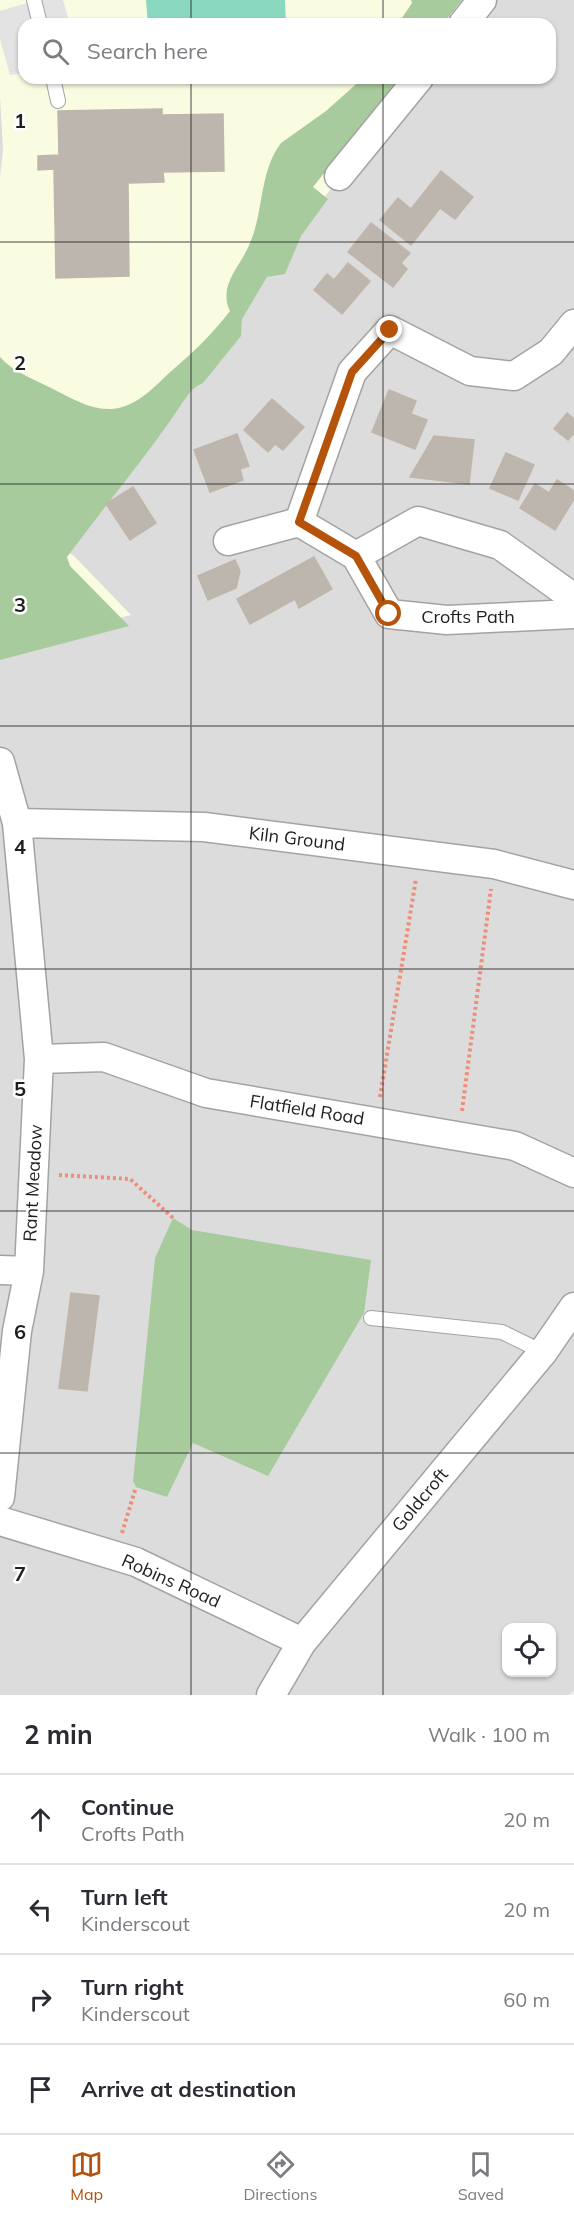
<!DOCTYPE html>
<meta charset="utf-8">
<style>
body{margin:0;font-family:Mulish,sans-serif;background:#f2f2f3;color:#2b2b33}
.controls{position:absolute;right:18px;bottom:18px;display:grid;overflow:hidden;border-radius:12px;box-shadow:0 2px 4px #0004}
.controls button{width:54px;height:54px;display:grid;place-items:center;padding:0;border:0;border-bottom:2px solid #e1e1e2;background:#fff;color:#2b2b33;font:30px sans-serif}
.stop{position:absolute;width:18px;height:18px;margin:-14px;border:4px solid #b45309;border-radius:50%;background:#fff}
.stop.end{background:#b45309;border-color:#fff;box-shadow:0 2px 6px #0008}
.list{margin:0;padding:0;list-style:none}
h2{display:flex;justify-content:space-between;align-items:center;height:78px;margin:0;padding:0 24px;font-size:26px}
h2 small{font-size:20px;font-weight:400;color:#7c7c81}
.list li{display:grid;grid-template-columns:39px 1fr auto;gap:18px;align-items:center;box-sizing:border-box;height:90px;padding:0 24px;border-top:2px solid #e1e1e2}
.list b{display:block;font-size:22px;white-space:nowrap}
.list p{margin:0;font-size:20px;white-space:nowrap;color:#7c7c81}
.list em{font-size:20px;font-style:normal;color:#7c7c81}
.icon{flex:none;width:33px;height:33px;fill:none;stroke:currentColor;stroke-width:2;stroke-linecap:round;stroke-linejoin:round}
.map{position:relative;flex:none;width:574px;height:1695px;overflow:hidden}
.search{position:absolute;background:#fff;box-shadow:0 2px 4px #0004;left:18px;right:18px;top:18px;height:66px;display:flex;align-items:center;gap:15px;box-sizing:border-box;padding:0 21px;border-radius:18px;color:#7c7c81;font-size:22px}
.sheet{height:438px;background:#fff}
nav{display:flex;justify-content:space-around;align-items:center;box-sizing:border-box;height:84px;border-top:2px solid #e1e1e2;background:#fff;font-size:16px;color:#7c7c81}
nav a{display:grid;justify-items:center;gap:3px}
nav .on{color:#b45309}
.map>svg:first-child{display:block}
</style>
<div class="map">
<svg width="574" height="1695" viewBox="0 0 574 1695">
<rect width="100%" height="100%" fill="#efede6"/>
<path fill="#dddcdc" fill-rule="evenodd" d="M0,0H574V1690L568,1695H0ZM24,24H550V78H24ZM506,1628H552V1672H506Z"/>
<path fill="#fafce2" d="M0,0H482L463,24H24V78H419L51,542L74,556L131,615L0,650V176L3,150L0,96Z"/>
<path fill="#a8cb9e" d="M411,0H462L443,24H398L412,3Z
M363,78H400L313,187L328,199L301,236L285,274L267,277L242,319L241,336L203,383C190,387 181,406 173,417C139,465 102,510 67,557L70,566L129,626L0,660V357C13,372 34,379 51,388C70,397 89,410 111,409C138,408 157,383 176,367C198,348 212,334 230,311C226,303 226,297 227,289C231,272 244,259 250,243C264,211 259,172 281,143L326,111Z
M173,1218L192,1230L371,1260L364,1313L268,1476L193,1443L167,1497L136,1487L133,1481L155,1258Z"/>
<path fill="#8bd8c0" d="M146,0H285L286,24H148Z"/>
<path fill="#e3e3e3" d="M27,0H63L70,24H24V73L10,75L0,39V11L27,3Z"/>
<path fill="#bcb6af" stroke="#c0b5aa" stroke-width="1.5" d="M162,109V115L223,114L224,171L163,172L164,182L128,183L129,276L56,278L54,169L38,170V156L59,155L58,111Z
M441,171L473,197L455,219L440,208L411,245L380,220L398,198L411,209Z
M371,223L410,253L401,263L407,269L393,287L348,252Z
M348,263L370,281L342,314L314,290L327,274L334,280Z
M389,390L416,401L411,414L427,420L415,449L372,432Z
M272,399L304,427L283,450L275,444L268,452L244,430Z
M567,413L574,419V433L568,440L554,429Z
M237,434L249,466L240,469L243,480L210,492L194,450Z
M434,436L474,440L469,484L410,477Z
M506,453L534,465L518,500L490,488Z
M557,480L574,491V499L555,530L520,508L535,484L549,493Z
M133,487L156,523L130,540L106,504Z
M314,557L332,589L299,608L295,599L250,624L237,599Z
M235,560L240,571L236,588L208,600L198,576Z
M71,1293L99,1296L87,1391L59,1388Z"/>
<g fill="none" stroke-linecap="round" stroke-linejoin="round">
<g stroke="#a3a3a3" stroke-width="16">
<path id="service" d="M34,0L40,24
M53,78L58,101
M371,1318L502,1332L543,1352"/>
</g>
<g stroke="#a3a3a3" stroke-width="31">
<path id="minor" d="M463,24L482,0
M339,176L419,78
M228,541L299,522
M356,556L299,522L352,372L390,330L470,371L514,376L551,352L574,324
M574,598L500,545L418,521L356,556L389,614L447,620L574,614
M0,762L17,823L39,1059L29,1271L17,1331L0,1497
M17,823L204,827L494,864L574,885
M39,1059L104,1057L206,1093L515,1146L574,1173
M0,1270L29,1271
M0,1521L136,1562L302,1642
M271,1695L302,1642L543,1352L574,1307"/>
</g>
<path stroke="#ef8e78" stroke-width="4" stroke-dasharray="3 3" stroke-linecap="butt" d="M380,1097L416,879
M462,1111L491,889
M59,1175L130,1179L173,1218
M122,1533L136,1487"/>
<use href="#service" stroke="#fff" stroke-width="14"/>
<use href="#minor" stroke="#fff" stroke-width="28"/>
</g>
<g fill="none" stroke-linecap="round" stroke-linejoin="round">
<path stroke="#b45309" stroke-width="8" d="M389,614L356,556L299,522L352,372L390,330"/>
</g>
<path fill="none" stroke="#1f1f1f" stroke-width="1.5" stroke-opacity="0.55" d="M191,0V24M383,0V24M191,78V1695M383,78V1695M0,242H574M0,484H574M0,726H574M0,969H574M0,1211H574M0,1453H574"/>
<g text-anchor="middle" stroke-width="5" stroke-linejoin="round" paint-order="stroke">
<g font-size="18" fill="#1f1f1f" stroke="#fff">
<text x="468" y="623">Crofts Path</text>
<text transform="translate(297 839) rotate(7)" y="6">Kiln Ground</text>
<text transform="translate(307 1110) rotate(9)" y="6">Flatfield Road</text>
<text transform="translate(33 1183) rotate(-87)" y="6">Rant Meadow</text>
<text transform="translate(420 1500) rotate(-50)" y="6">Goldcroft</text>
<text transform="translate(171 1581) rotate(24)" y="6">Robins Road</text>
</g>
</g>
<g font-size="20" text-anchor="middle" font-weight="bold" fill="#1f1f1f" stroke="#fff" stroke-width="5" stroke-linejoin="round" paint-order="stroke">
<text x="20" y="128">1</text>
<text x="20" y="370">2</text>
<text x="20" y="612">3</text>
<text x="20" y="854">4</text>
<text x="20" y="1096">5</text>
<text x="20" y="1339">6</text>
<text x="20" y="1581">7</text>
</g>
</svg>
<div class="controls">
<button><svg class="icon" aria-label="locate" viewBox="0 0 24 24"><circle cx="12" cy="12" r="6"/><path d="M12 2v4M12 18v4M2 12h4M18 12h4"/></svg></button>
</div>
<div class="stop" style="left:389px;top:614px"></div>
<div class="stop end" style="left:390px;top:330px"></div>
<div class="search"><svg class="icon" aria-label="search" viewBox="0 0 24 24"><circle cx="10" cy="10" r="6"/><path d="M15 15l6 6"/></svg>Search here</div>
</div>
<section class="sheet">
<h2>2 min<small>Walk · 100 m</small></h2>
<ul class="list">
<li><svg class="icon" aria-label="ahead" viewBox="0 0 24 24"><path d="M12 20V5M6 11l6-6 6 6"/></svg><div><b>Continue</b><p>Crofts Path</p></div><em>20 m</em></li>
<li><svg class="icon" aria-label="left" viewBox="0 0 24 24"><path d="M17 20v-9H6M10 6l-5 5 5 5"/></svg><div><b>Turn left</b><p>Kinderscout</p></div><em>20 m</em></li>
<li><svg class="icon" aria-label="right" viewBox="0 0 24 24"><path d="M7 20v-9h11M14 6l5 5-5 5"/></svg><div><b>Turn right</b><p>Kinderscout</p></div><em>60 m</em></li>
<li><svg class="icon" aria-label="arrive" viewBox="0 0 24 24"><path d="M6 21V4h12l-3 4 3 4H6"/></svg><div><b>Arrive at destination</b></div></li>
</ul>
</section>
<nav>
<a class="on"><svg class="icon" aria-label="map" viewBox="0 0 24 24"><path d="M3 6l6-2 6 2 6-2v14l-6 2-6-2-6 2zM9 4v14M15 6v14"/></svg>Map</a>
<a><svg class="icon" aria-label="directions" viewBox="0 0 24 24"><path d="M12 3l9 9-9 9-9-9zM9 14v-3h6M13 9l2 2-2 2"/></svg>Directions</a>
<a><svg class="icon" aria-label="saved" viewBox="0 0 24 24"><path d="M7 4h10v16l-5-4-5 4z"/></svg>Saved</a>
</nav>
